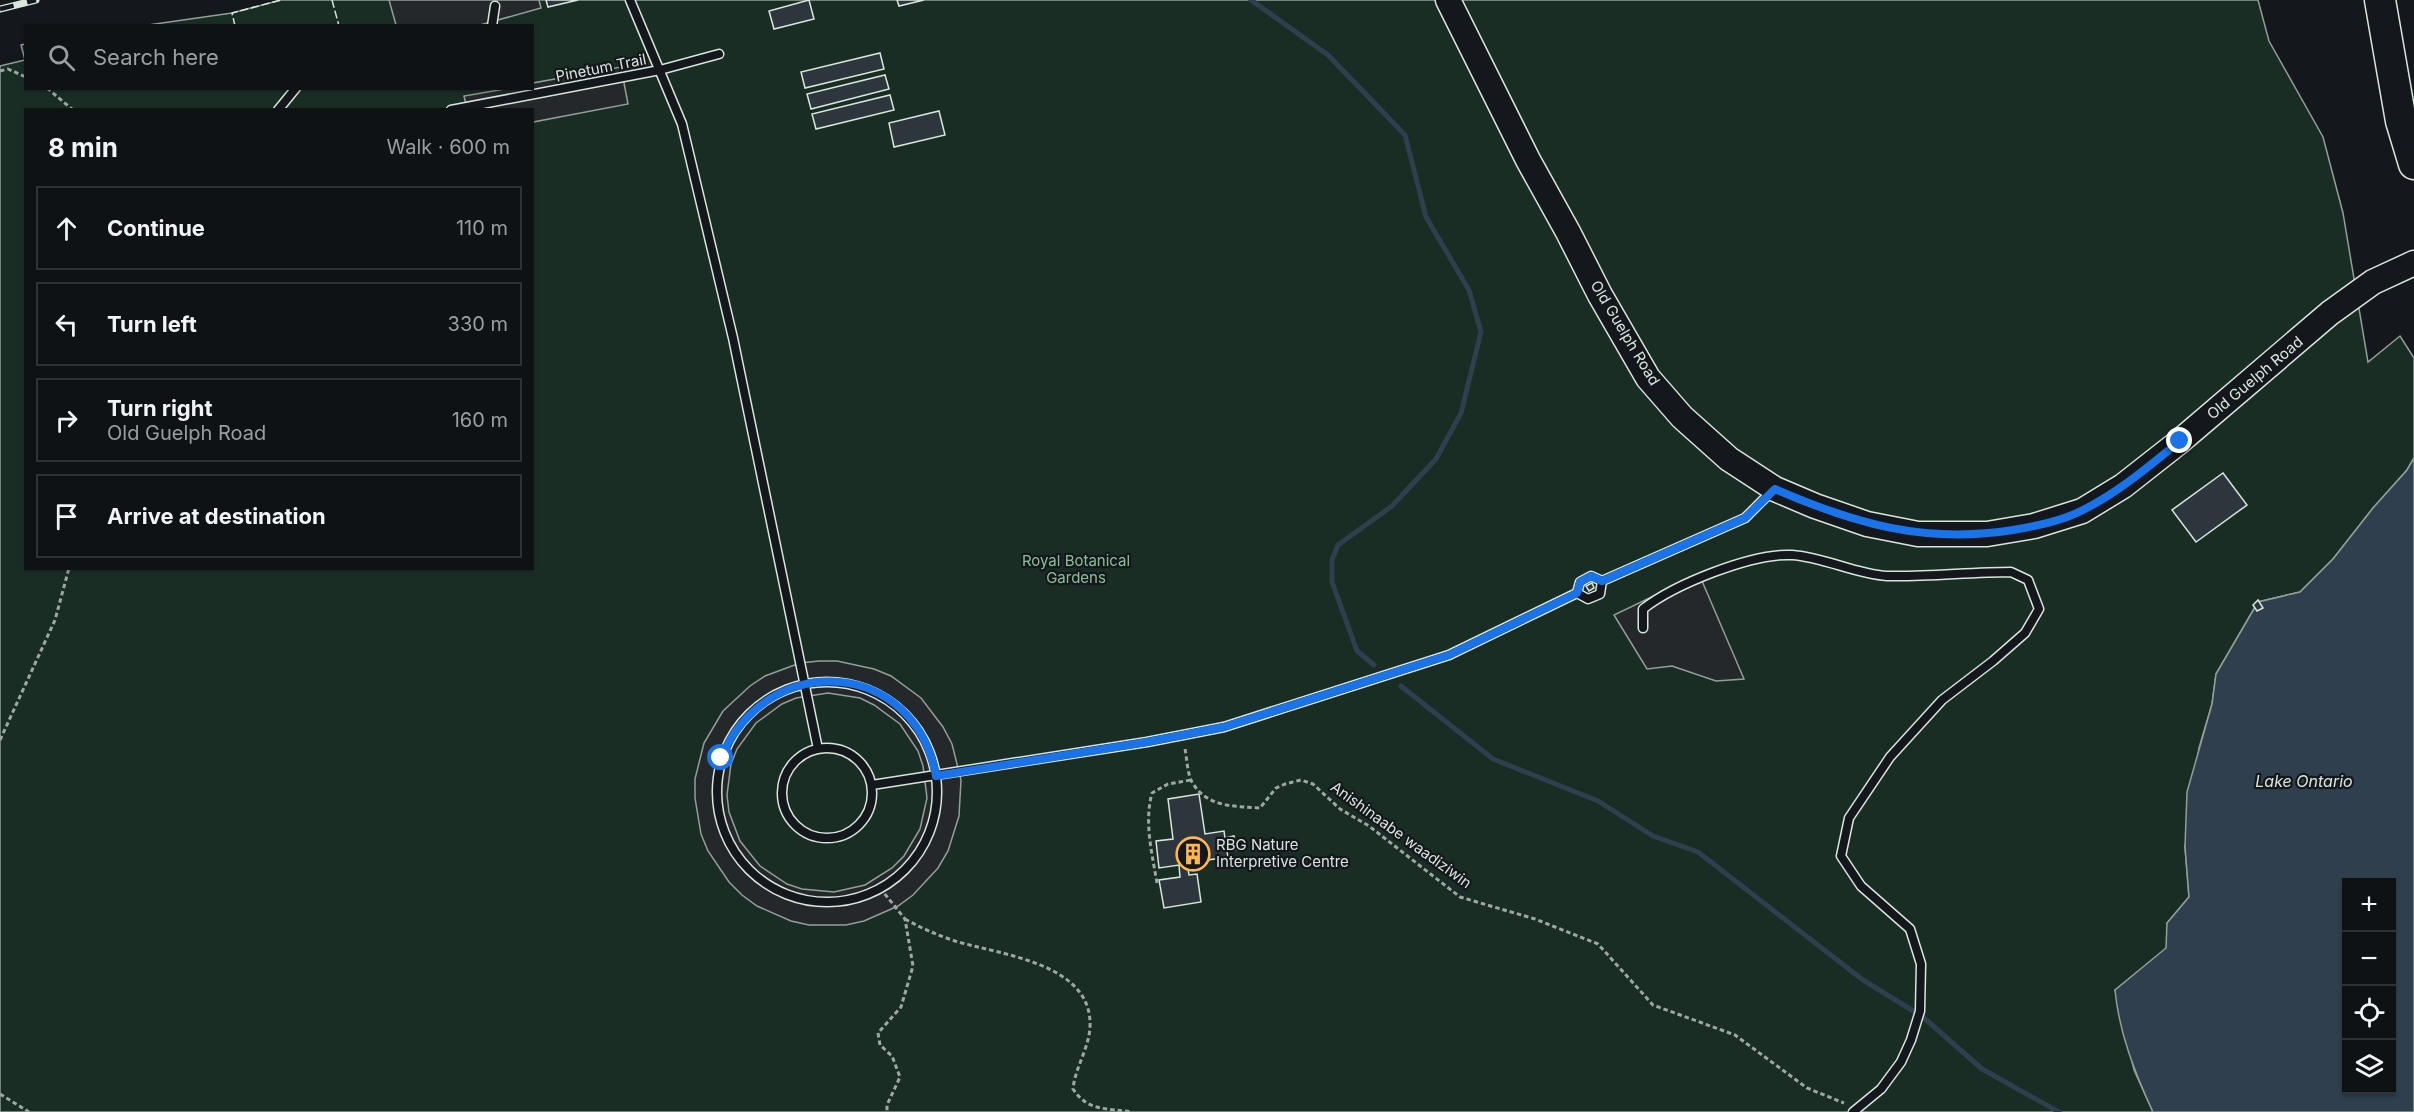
<!DOCTYPE html>
<meta charset="utf-8">
<style>
body{margin:0;font-family:Inter,sans-serif;background:#1d2022;color:#f1f3f6}
.controls{position:absolute;right:18px;bottom:18px;display:grid;overflow:hidden;border-radius:0px;box-shadow:0 2px 4px #0004}
.controls button{width:54px;height:54px;display:grid;place-items:center;padding:0;border:0;border-bottom:2px solid #2f3234;background:#0f1215;color:#f1f3f6;font:30px sans-serif}
.stop{position:absolute;width:18px;height:18px;margin:-14px;border:4px solid #1a73e8;border-radius:50%;background:#fff}
.stop.end{background:#1a73e8;border-color:#fff;box-shadow:0 2px 6px #0008}
.list{margin:0;padding:0;list-style:none}
h2{display:flex;justify-content:space-between;align-items:center;height:78px;margin:0;padding:0 24px;font-size:26px}
h2 small{font-size:20px;font-weight:400;color:#9b9ea0}
.list li{display:grid;grid-template-columns:39px 1fr auto;gap:18px;align-items:center;box-sizing:border-box;height:84px;margin:0 12px 12px;padding:0 12px;border:2px solid #2f3234;border-radius:0px}
.list b{display:block;font-size:22px;white-space:nowrap}
.list p{margin:0;font-size:20px;white-space:nowrap;color:#9b9ea0}
.list em{font-size:20px;font-style:normal;color:#9b9ea0}
.icon{flex:none;width:33px;height:33px;fill:none;stroke:currentColor;stroke-width:2;stroke-linecap:round;stroke-linejoin:round}
.map{position:relative;flex:none;width:2414px;height:1112px;overflow:hidden}
.search{position:absolute;background:#0f1215;box-shadow:0 2px 4px #0004;left:24px;top:24px;width:510px;height:66px;display:flex;align-items:center;gap:15px;box-sizing:border-box;padding:0 21px;border-radius:0px;color:#9b9ea0;font-size:22px}
.panel{position:absolute;background:#0f1215;box-shadow:0 2px 4px #0004;left:24px;top:108px;width:510px;height:462px;border-radius:0px}
.map>svg:first-child{display:block}
</style>
<div class="map">
<svg width="2414" height="1112" viewBox="0 0 2414 1112">
<rect width="100%" height="100%" fill="#14181c"/>
<path fill="#1a2d24" stroke="#939e99" stroke-width="1.5" fill-rule="evenodd" d="M281,0H2258L2269,41L2323,137L2343,213L2368,362L2400,336L2414,358V458L2407,470L2373,508L2333,559L2300,592L2258,602L2216,674L2212,704L2199,748L2185,847L2189,897L2167,923V948L2115,990L2134,1070L2153,1112H0V66L25,60L21,45L25,44L26,88H532V26L148,25L232,13ZM26,110H532V568H26Z"/>
<path fill="#24282b" stroke="#939e99" stroke-width="1.5" fill-rule="evenodd" d="M389,0H539L541,8L480,25H396Z
M621,67L628,104L533,122L532,110L467,109L464,96L505,89L532,88L533,83Z
M1699,574L1744,679L1716,681L1672,666L1647,669L1614,615Z
M819,661H837L874,669L891,676L921,698L943,727L952,744L961,780L959,816L948,851L938,868L913,895L898,906L864,921L846,925H809L791,921L757,906L742,895L729,882L708,851L701,834L695,798V779L704,743L723,711L750,686L765,676L800,663ZM828,693L860,698L874,705L900,724L918,751L923,766L927,798L920,829L904,856L892,868L865,885L834,892L802,889L787,884L760,866L740,841L729,812L727,795L731,764L737,749L756,723L782,704L796,698Z"/>
<path fill="#2f3f4d" stroke="#939e99" stroke-width="1.5" fill-rule="evenodd" d="M2414,458V1112H2153C2135,1073 2119,1033 2115,990L2166,948L2167,923L2189,897L2185,847L2187,792L2212,704L2216,674L2258,602L2300,592L2333,559L2373,508L2407,470ZM2346,882H2392V1090H2346Z"/>
<g fill="none" stroke-linecap="round" stroke-linejoin="round">
<path stroke="#2f3f4d" stroke-width="5" d="M1251,0L1328,55L1405,135L1426,217L1469,290L1481,332L1461,413L1436,459L1392,506L1338,545L1332,560V582L1357,651L1374,665
M1401,686L1493,759L1598,801L1653,836L1698,852L1863,980L1923,1017L1982,1069L2059,1112"/>
</g>
<path fill="#2c363c" stroke="#d8e6dc" stroke-width="1.5" d="M546,0H578L548,7Z
M809,0L814,19L774,29L769,11Z
M897,0H924L899,6Z
M880,53L884,69L805,88L801,72Z
M885,75L889,89L811,109L807,94Z
M890,95L894,110L816,129L812,114Z
M939,111L945,135L894,147L889,123Z
M2223,473L2247,505L2196,542L2172,510Z
M1592,583L1594,588L1589,591L1586,586Z
M2258,600L2263,608L2257,611L2253,605Z
M1199,794L1205,834L1224,831L1225,838L1234,836L1236,850L1227,851L1228,857L1187,863L1189,875L1197,874L1201,902L1164,908L1159,880L1180,877L1179,865L1159,868L1156,841L1173,839L1168,799Z"/>
<g fill="none" stroke-linecap="round" stroke-linejoin="round">
<g stroke="#d8e6dc" stroke-width="11">
<path id="lane" d="M630,0L682,124L733,338L818,749
M492,26L495,6
M278,110L296,88
M451,110L660,70L719,54
M1577,593L1588,599L1600,594L1602,581
M1643,628V609C1675,584 1752,553 1792,555C1824,557 1855,574 1887,576C1928,577 1970,572 2011,572L2028,580L2039,609L2025,633L1993,661L1942,700L1890,757L1849,818L1841,856L1861,886L1910,929L1921,964L1920,1011L1911,1040L1901,1062L1881,1089L1853,1112
M717 792a110 110 0 1 1 220 0a110 110 0 1 1-220 0Z
M782 793a45 45 0 1 1 90 0a45 45 0 1 1-90 0Z
M872,785L1147,742L1224,727L1449,655L1577,593L1580,582L1591,576L1602,581L1745,518L1774,489"/>
</g>
<g stroke="#d8e6dc" stroke-width="27">
<path id="secondary" d="M1448,0L1528,160L1568,232L1600,295L1648,378L1682,417L1729,459L1775,489L1815,506L1867,524L1918,534H1987L2034,526L2082,511L2123,486L2179,442L2330,313L2373,282L2414,263"/>
</g>
<g stroke="#d8e6dc" stroke-width="33">
<path id="highway" d="M2380,0L2401,121L2414,164"/>
</g>
<path stroke="#9da8a2" stroke-width="3" stroke-dasharray="4.5 3" stroke-linecap="butt" d="M0,71L8,69L26,77
M47,88L73,110
M0,740L55,620L69,568
M1185,749C1187,758 1187,773 1192,782C1207,808 1235,806 1260,808L1276,788L1285,784L1301,780L1313,784L1340,809L1369,826L1460,897L1535,919L1598,944L1653,1005L1735,1035L1807,1088L1844,1103
M1157,883C1152,853 1144,823 1152,793L1168,784L1191,780
M880,888L905,919L913,966L901,1007L878,1033L880,1045L892,1056L900,1077L887,1105V1112
M905,919C921,928 937,935 955,941C1001,955 1093,963 1090,1027C1089,1048 1075,1068 1073,1089C1088,1112 1108,1108 1132,1112
M0,1094L29,1112"/>
<use href="#lane" stroke="#14181c" stroke-width="8"/>
<use href="#secondary" stroke="#14181c" stroke-width="24"/>
<use href="#highway" stroke="#14181c" stroke-width="30"/>
<g stroke="#d8e6dc" stroke-width="7">
<path id="rail" d="M0,9L36,0"/>
</g>
<use href="#rail" stroke="#14181c" stroke-width="4.5" stroke-dasharray="14" stroke-linecap="butt"/>
<path stroke="#d8e6dc" stroke-width="1.5" stroke-dasharray="8 3" stroke-linecap="butt" d="M332,0L339,26
M235,26L232,13L281,0"/>
</g>
<g fill="none" stroke-linecap="round" stroke-linejoin="round">
<path stroke="#1a73e8" stroke-width="8" d="M721,758C768,648 915,659 936,776L1147,742L1224,727L1449,655L1577,593L1580,582L1591,576L1602,581L1745,518L1775,489C1855,524 1925,544 2013,530C2036,526 2062,521 2083,510C2119,492 2149,466 2180,441"/>
</g>
<defs>
<g id="building-ring" transform="scale(1.725)"><circle r="9.5" fill="#14181c" stroke="#ffb74d" stroke-width="1.5"/><path d="M-4-6H4V6H1V3H-1V6H-4ZM-2.5-4.3h1.7v1.8h-1.7ZM.8-4.3h1.7v1.8H.8ZM-2.5-1h1.7V.8h-1.7ZM.8-1h1.7V.8H.8Z" fill="#ffb74d"/></g>
</defs>
<g fill-rule="evenodd">
<use href="#building-ring" x="1193" y="854"/>
</g>
<g text-anchor="middle" stroke-width="4.5" stroke-linejoin="round" paint-order="stroke">
<g font-size="15" fill="#d8e6dc" stroke="#14181c">
<text transform="translate(601 68) rotate(-11)" y="5">Pinetum Trail</text>
<text transform="translate(1625 333) rotate(59)" y="5">Old Guelph Road</text>
<text transform="translate(2255 378) rotate(-40)" y="5">Old Guelph Road</text>
<text transform="translate(1401 835) rotate(36)" y="5">Anishinaabe waadiziwin</text>
</g>
<g font-size="15" fill="#8ac095" stroke="#14181c">
<text x="1076" y="566">Royal Botanical<tspan x="1076" dy="17">Gardens</tspan></text>
</g>
<g font-size="15" fill="#d8e6dc" stroke="#14181c" text-anchor="start">
<text x="1216" y="850">RBG Nature<tspan x="1216" dy="17">Interpretive Centre</tspan></text>
</g>
<g font-size="16" font-style="italic" fill="#d8e6dc" stroke="#14181c">
<text x="2304" y="787">Lake Ontario</text>
</g>
</g>
</svg>
<div class="controls">
<button>+</button>
<button>−</button>
<button><svg class="icon" aria-label="locate" viewBox="0 0 24 24"><circle cx="12" cy="12" r="6"/><path d="M12 2v4M12 18v4M2 12h4M18 12h4"/></svg></button>
<button><svg class="icon" aria-label="layers" viewBox="0 0 24 24"><path d="M12 4l9 5-9 5-9-5zM3 14l9 5 9-5"/></svg></button>
</div>
<div class="stop" style="left:721px;top:758px"></div>
<div class="stop end" style="left:2180px;top:441px"></div>
<div class="search"><svg class="icon" aria-label="search" viewBox="0 0 24 24"><circle cx="10" cy="10" r="6"/><path d="M15 15l6 6"/></svg>Search here</div>
<section class="panel">
<h2>8 min<small>Walk · 600 m</small></h2>
<ul class="list">
<li><svg class="icon" aria-label="ahead" viewBox="0 0 24 24"><path d="M12 20V5M6 11l6-6 6 6"/></svg><div><b>Continue</b></div><em>110 m</em></li>
<li><svg class="icon" aria-label="left" viewBox="0 0 24 24"><path d="M17 20v-9H6M10 6l-5 5 5 5"/></svg><div><b>Turn left</b></div><em>330 m</em></li>
<li><svg class="icon" aria-label="right" viewBox="0 0 24 24"><path d="M7 20v-9h11M14 6l5 5-5 5"/></svg><div><b>Turn right</b><p>Old Guelph Road</p></div><em>160 m</em></li>
<li><svg class="icon" aria-label="arrive" viewBox="0 0 24 24"><path d="M6 21V4h12l-3 4 3 4H6"/></svg><div><b>Arrive at destination</b></div></li>
</ul>
</section>
</div>
